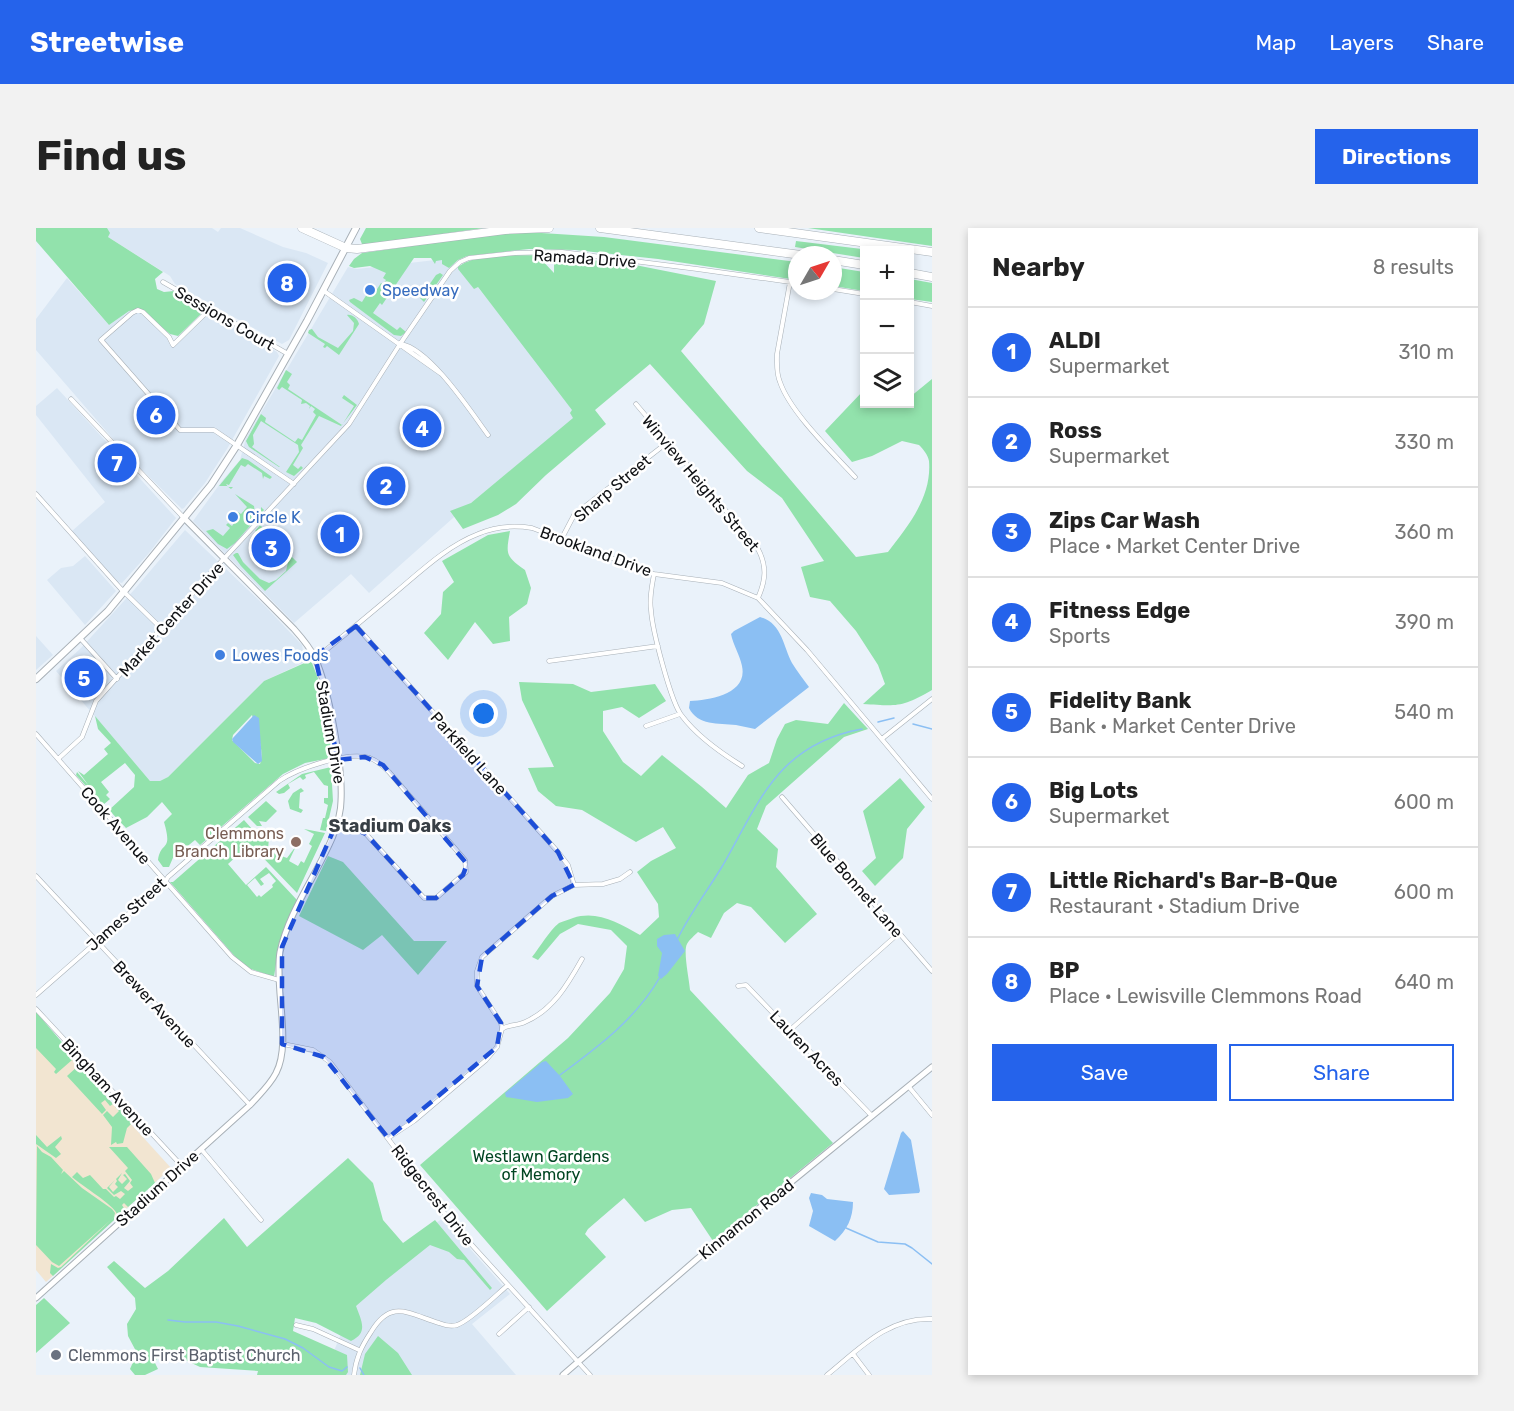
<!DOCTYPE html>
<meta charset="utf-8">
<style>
body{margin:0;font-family:Rubik,sans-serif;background:#f2f2f2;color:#222}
.controls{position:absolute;right:18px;top:18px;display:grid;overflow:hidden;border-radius:0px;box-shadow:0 3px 9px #0003}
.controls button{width:54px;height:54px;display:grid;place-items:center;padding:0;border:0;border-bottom:2px solid #e0e0e0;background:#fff;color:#222;font:30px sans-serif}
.compass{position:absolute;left:752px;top:18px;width:54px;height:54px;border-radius:50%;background:#fff;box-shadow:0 3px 9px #0003;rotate:51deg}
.you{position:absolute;left:448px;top:486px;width:21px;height:21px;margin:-15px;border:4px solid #fff;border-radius:50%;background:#1a73e8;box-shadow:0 0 0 9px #1a73e833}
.badge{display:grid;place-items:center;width:39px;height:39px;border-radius:50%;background:#2563eb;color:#fff;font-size:20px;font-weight:700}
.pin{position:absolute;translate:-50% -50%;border:3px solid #fff;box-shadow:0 2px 6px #0006}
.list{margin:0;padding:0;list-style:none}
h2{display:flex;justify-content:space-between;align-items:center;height:78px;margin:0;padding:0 24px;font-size:26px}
h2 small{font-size:20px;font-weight:400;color:#767676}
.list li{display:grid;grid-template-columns:39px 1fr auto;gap:18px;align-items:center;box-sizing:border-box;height:90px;padding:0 24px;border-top:2px solid #e0e0e0}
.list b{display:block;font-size:22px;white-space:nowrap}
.list p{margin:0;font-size:20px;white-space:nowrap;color:#767676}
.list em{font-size:20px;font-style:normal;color:#767676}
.actions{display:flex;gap:12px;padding:18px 24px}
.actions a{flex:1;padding:14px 0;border:2px solid #2563eb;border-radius:0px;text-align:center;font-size:21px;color:#2563eb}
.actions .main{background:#2563eb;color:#fff}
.icon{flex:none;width:33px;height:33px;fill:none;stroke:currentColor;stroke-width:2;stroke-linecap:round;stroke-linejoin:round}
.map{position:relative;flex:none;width:896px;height:1147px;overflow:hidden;border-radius:0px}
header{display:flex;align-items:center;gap:36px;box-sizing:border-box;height:84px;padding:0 30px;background:#2563eb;color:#fff}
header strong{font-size:28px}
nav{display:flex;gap:33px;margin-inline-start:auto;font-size:21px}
.intro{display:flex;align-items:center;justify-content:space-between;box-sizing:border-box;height:144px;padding:0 36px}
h1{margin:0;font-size:42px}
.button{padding:15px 27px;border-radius:0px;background:#2563eb;color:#fff;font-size:21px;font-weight:700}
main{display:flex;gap:36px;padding:0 36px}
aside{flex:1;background:#fff;border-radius:0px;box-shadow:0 3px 9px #0003}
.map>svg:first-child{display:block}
</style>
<header>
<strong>Streetwise</strong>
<nav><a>Map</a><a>Layers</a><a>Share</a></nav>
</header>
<div class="intro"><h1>Find us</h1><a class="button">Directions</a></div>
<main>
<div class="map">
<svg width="896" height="1147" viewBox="0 0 896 1147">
<rect width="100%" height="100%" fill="#eaf2fa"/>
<path fill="#dae7f4" d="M71,0H176L182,4L185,0H204L247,19L270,25L292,35L253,112L246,116L139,56L134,48L72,9Z
M408,31L425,38L543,186L417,290L333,365L315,346L258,395L157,293L186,253L204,232L210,210L312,39L321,41Z
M31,50L73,97L93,83L103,81L135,107L140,117L171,87L176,85L241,124L243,128L191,221L169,255L148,280L146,281L91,227L0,122V91Z
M21,160L140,290L113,325L86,355L79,353L36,303L69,274L0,187V178Z
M149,302L230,379L266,417L269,434L228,453L132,549L124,553H114L20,443L45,420L98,362Z
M49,328L80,363L49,397L11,352L25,340L37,338Z
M0,408L17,427L0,442Z
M407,990L474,1066L436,1096L480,1147H295V1130L315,1082L362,1022Z"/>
<path fill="#f2e5d1" d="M0,816L35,830L135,940L10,1054L0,1042Z"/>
<path fill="#92e2ac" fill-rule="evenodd" d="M0,0H71L74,5L72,9L127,44L119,51L121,61L128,64L138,63L166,79L167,84L142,108L134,106L103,81L93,83L73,97L0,13Z
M330,0H448L328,17L326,16L324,11Z
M772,0H896V18Z
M490,4L568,9L761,34V52L622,31L539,22L493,21L431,28L422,32L413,40L406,36V32L400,33L399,36L395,30H378L346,77L344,75L337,85L361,102L364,99L370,104L365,108L358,107L314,74L313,72L318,70L326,74L331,66L336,69L345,55L347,56L350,52L347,50L350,45L334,38L318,40L313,38L318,31L326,25L469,5Z
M760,13L834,22H828V30L759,19Z
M501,27L518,45V30L584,34L680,53L668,96L645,123L820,329L852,324C872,298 896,269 893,233C892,227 887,221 883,217L866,213L836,228L816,234L789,203L827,163L826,150L828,142V176H874V169L896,151V462C865,480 861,478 827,476L849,456L842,437L820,403L794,373L774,369L765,339L788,333L746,270L711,243L614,136L559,182L570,196L510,247L480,276L462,287L427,301L414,283L435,275L537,190L534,185L536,182L442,59L438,61L422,41V39C439,25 479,28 501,27Z
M797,39L828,44V63L797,58Z
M404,45L407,47L388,74L384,70L400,47Z
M874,51L896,55V74L874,71Z
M311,87C316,86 322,91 323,96L303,127L291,118L289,120L287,119L289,116L272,105L273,102L276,101L282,109L302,120L317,103L318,95Z
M250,142L256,146L251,154L254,157L252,161L306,197L318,178L306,170L308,167L321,177L305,198L283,188L265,217L267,220L257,237L262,241L265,238L267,240L258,248L250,244L263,224L262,217L225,193L217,207L218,216L216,219L244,239H243L213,219L210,213L225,186L230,190L229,194L259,214L262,210L266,212L280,187L277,184L279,181L275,178L273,181L274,178L270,175L265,176L266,172L246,159L243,162L241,160Z
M206,230L212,232L236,249L234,251L228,248L227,251L226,245L212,236L209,239L205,237L193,257L190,256L192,259H197L195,261L191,258H183Z
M199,266L218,278L219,285H225V279L228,282L199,315L191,321L182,316L170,303L177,301L187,308L194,300L190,297L192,295L196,298L203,288L200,286L202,284L205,286L211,279Z
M224,297L261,334L229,363L205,338L197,327L200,325H202L207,334L224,351L233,355L240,352L250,343L253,330H249L229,309L219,303Z
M474,303C470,326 469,328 489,342L495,360L491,376L473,389L474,413L457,416L439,394L412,432L388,405L405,386L407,364L418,354L406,333L452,307Z
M273,433L276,435L285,458L296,528L294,527V530L269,535L247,546L164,617L159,612L148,621L139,625L133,639H127L122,632C125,612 137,625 128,594L136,586L126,574L111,589L90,600L73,582L98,559L99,547L89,535L65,554L73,564L70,567L74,571L67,577L40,547L41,544L53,558L42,543L48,547L72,526L68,521L75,515L62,501L59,488L114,553H124L132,549L228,453ZM216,487C220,502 229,522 224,536L219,535L196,512L197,507Z
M483,454L537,456L555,464L619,456L630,473L603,490L586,479L567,483V503L587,534L605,548L626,527L666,559L690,580L712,547L733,535L741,511L749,496L760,492L792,496L808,475L832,501L808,509L730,578L721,601L742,621L740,639L781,686L749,715L715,679L701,675L688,685L675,710L662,704C659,707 653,712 651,716C647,723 653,750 654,762L797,915L677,1013L655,980L636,982L609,994L588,970L552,1001L549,1006L570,1029L511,1083L384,937L532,810L574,765L588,741L591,718L575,702L542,696L524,706L502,732L496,729C504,719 513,703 523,695C527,693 533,692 537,690C561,682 583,695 604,707L623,689L622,676L601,644L615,633L640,620L627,599L600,614L546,582L520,578L502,563L492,540L518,539L486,472Z
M295,539L297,573L290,603L284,602L287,590H289L292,577L288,575V570H292V558L288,557L278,544L269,547L270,550L267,552L264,549L252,556L254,560L248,565L243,566L240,564L266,546Z
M864,550L889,579L871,601L867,630L839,658L826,643L840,630L827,583Z
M265,560L268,563L264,565L263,580L267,582L265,585L254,581L252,573L257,565Z
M230,573L241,583L230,594L223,593L226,598H221L212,589Z
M208,592L223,609L228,611L233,610L232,621L234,624L251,630L260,618L253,633L262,638L265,633L268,635L276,618L273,616L278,606L268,601L289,605L261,665L214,616L192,636L210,657L230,639L261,672L243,716L238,749L215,741L202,732L134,654H137ZM233,645L240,653L236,657L237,659L225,669L223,667L221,669L211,657L219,650L225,658L228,656L224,651Z
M292,628L307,634L378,713H411L382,747L346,707L327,722L263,688Z
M0,784L37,827L34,828L36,832L20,846L18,844L20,841L0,820Z
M42,838L77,876L74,878L69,872L65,875L70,882L66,886L31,848Z
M79,879L83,880L96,895L91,900L87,915L81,916L80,914L75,917L76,899L67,887L71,883L77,889L83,883Z
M0,907L11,919L25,908L26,911L19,919L25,926L20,930L0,916Z
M1,918L6,924L15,929L27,942L25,946L28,943L46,960L76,981L79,985L78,989L23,1038L16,1034L0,1017Z
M73,919H91L115,946L119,955L92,979L88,975L86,977L89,982L17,1048L14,1045L15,1036L22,1040L25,1039L81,986C78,977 46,958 36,949L41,944L47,950L54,947L67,961H70L78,969L80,968L84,971L89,966L85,963L78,967L71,960L79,952L73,959L77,964L82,959L79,956L81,953L80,951L86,945L82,952L86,956L91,951L87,947L89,946L94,953L88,960L92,963L97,959L94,955L96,952L89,943L92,940Z
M312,930L337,955L347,992L367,1015L399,992L456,1060L454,1062L428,1032L421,1031L413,1024L394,1017L350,1052L320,1078C325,1092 333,1105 315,1113L280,1095L259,1090L257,1103L311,1127L312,1144L310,1147H221L222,1143L164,1139L126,1121L119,1135L122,1141L109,1147H99L94,1141L101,1125L92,1108L91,1096L100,1081L99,1070L71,1039L78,1033L109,1060L132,1043L188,990L211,1019Z
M8,1070L34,1095L0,1125V1077Z
M342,1108L362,1125L376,1147H324L329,1126Z"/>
<path fill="#8bbff3" d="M724,389C746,395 747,418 756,435C761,443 767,451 773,459L719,501C713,500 706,498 700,497C682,495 662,498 653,480L654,473C674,472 712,466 706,438C704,427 697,417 695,406L698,403Z
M218,487L223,490L226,533L222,536L197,514L196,511Z
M639,706L649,723L631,746L625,751L622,748L626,725L621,718V711L628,707Z
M510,833L524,848L537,866L532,870L501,874L470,869L469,865L506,834Z
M867,903L875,912L884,963L883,965L853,967L848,961L865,905Z
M775,965L786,967L791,971L817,974C817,990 811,1002 799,1013L773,998L777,983L773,970Z"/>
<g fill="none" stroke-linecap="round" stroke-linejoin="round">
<path stroke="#8bbff3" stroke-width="1.5" d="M842,494L858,490
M877,496L896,501
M641,712C654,685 672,662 687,637C724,572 743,516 826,501
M524,847C562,819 600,791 624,749
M810,1000L842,1014L869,1016L876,1020L896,1036
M132,1092L149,1094H180L202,1098L249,1111L267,1120L293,1139L306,1143L311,1139
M324,1140L328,1147"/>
<g stroke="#a8b0b7" stroke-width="5">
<path id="street" d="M127,54L252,126
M754,54L741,126C741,135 740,145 744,154C754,184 796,224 819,249
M797,61L828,66
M288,63L404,145
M874,74L896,78
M174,81L137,117L133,109L107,84L102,82L96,85L65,112L144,202H178L258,256
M365,116C394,121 435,184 452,207
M35,171L148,290
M600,176L722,321C731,338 730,352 722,370
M0,266L85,361L126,401
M526,310L538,287L632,214
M618,346C616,358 613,370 615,382C616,401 635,475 646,488C661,508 685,525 706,538
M320,398L522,624L532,637L538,657
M44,410L81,451
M279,428L285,426C310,406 335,385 360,364C385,343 411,318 442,306C460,298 477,297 496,300L618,346L686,355L722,370L771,422L896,571
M513,433L622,418
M610,498L644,486
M0,506L196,729L215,744L243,752
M847,510L896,471
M22,531L46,509L60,473L182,337L313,196L364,116L414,43L424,34L433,30L479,25L526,24L661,41L761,55
M746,569L896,743
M0,648L214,877
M702,758L710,757L836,888
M0,767L129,654L132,649L243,553C262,540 312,523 334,530C342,533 347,538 353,544L429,632L430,644L400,670H388L330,606L302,592
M0,781L145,937
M466,801C473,796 481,798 489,794C517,782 532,756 546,731
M754,802L863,705
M247,816L277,822L294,834L415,994L554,1147
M873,859L896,887
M352,910L378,893L450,832L461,819L466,801L465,795L441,758V743L446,729L516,668L538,657L567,656L584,651L594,644
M165,921L225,992
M260,1097L277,1101L323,1122
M463,1106L493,1079
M817,1126L833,1147
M318,1147C320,1130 325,1119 335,1104C355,1071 371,1085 403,1095C408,1097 415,1099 421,1097C434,1093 460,1067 472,1057
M791,1147C823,1121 852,1089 896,1091"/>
</g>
<g stroke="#a8b0b7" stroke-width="7">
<path id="secondary" d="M0,1070L214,877C223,867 234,857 240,845C256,815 238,759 244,724C253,682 281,647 297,608C301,597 305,585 305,573C307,539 293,461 279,430C274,419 266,410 258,401L149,291
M527,1147L661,1031L896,839"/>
</g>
<g stroke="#a8b0b7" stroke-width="8">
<path id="primary" d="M0,451L72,383L175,257L201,217L271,93L320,0"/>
</g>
<g stroke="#a8b0b7" stroke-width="9">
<path id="highway" d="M266,0L310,20L321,21L469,2L513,0
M564,0L765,27
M723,0L896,24
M797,32L828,37
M874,45L896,49"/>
</g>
<use href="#street" stroke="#fff" stroke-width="4"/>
<use href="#secondary" stroke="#fff" stroke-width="5"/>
<use href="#primary" stroke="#fff" stroke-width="6"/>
<use href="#highway" stroke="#fff" stroke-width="8"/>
</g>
<path fill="#1d4ed8" fill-opacity="0.2" stroke="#1d4ed8" stroke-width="4.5" stroke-dasharray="12 8" stroke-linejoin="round" d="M320,398L522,624L538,657L516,668L446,729L441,758L465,795L461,819L352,910L288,829L246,816V719L302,592L330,606L388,670H400L427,647L431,636L347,537L329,529L302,532L279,428Z"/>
<g fill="#3f7fe0" stroke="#fff" stroke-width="2">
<circle cx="334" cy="62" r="6"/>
<circle cx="197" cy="289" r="6"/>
<circle cx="184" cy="427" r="6"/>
</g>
<circle fill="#8d6e63" stroke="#fff" stroke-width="2" cx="260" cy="614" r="6"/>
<circle fill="#6b7280" stroke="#fff" stroke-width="2" cx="20" cy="1127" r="6"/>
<g text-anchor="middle" stroke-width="5" stroke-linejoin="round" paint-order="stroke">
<g font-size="16" fill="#101215" stroke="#fff">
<text transform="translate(549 30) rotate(4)" y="6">Ramada Drive</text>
<text transform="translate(189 90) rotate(30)" y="6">Sessions Court</text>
<text transform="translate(665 255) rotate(50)" y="6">Winview Heights Street</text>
<text transform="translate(576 260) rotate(-40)" y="6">Sharp Street</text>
<text transform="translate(560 323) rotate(20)" y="6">Brookland Drive</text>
<text transform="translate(135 391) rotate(-48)" y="6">Market Center Drive</text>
<text transform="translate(295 504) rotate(80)" y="6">Stadium Drive</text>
<text transform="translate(433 525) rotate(48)" y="6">Parkfield Lane</text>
<text transform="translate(80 597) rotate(49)" y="6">Cook Avenue</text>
<text transform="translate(821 657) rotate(49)" y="6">Blue Bonnet Lane</text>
<text transform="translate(90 686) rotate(-42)" y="6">James Street</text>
<text transform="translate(119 776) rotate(47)" y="6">Brewer Avenue</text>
<text transform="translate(771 820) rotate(46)" y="6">Lauren Acres</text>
<text transform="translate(72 859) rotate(47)" y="6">Bingham Avenue</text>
<text transform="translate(121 960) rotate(-42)" y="6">Stadium Drive</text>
<text transform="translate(397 967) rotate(52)" y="6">Ridgecrest Drive</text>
<text transform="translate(710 991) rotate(-39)" y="6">Kinnamon Road</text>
</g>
<g font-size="16" fill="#366cbe" stroke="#fff" text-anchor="start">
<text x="346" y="68">Speedway</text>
<text x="209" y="295">Circle K</text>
<text x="196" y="433">Lowes Foods</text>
</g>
<g font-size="16" fill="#785e54" stroke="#fff" text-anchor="end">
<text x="248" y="611">Clemmons<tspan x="248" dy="18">Branch Library</tspan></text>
</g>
<g font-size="16" fill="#004522" stroke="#fff">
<text x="505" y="934">Westlawn Gardens<tspan x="505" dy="18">of Memory</tspan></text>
</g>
<g font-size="16" fill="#5b616d" stroke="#fff" text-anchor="start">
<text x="32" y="1133">Clemmons First Baptist Church</text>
</g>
<g font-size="18" font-weight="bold" fill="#383f45" stroke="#fff">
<text x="354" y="604">Stadium Oaks</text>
</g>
</g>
</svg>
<div class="controls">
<button>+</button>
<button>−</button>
<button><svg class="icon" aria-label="layers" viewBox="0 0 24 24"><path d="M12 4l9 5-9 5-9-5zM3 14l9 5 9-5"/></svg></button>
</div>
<svg class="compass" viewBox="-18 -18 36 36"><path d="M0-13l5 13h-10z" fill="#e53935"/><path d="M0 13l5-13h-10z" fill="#767676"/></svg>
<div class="you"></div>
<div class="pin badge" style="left:304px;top:306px">1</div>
<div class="pin badge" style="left:350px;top:258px">2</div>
<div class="pin badge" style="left:235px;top:320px">3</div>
<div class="pin badge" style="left:386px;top:200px">4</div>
<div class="pin badge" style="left:48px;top:450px">5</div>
<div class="pin badge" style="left:120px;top:187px">6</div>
<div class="pin badge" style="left:81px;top:235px">7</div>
<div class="pin badge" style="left:251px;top:55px">8</div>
</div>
<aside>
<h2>Nearby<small>8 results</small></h2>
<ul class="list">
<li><span class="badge">1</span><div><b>ALDI</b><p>Supermarket</p></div><em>310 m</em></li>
<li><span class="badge">2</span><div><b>Ross</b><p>Supermarket</p></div><em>330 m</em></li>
<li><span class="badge">3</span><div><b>Zips Car Wash</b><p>Place · Market Center Drive</p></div><em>360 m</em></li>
<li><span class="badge">4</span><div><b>Fitness Edge</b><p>Sports</p></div><em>390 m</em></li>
<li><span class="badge">5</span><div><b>Fidelity Bank</b><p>Bank · Market Center Drive</p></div><em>540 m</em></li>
<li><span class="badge">6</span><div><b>Big Lots</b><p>Supermarket</p></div><em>600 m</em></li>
<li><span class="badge">7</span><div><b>Little Richard's Bar-B-Que</b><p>Restaurant · Stadium Drive</p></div><em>600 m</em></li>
<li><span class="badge">8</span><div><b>BP</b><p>Place · Lewisville Clemmons Road</p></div><em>640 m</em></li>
</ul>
<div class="actions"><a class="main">Save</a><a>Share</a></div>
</aside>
</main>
